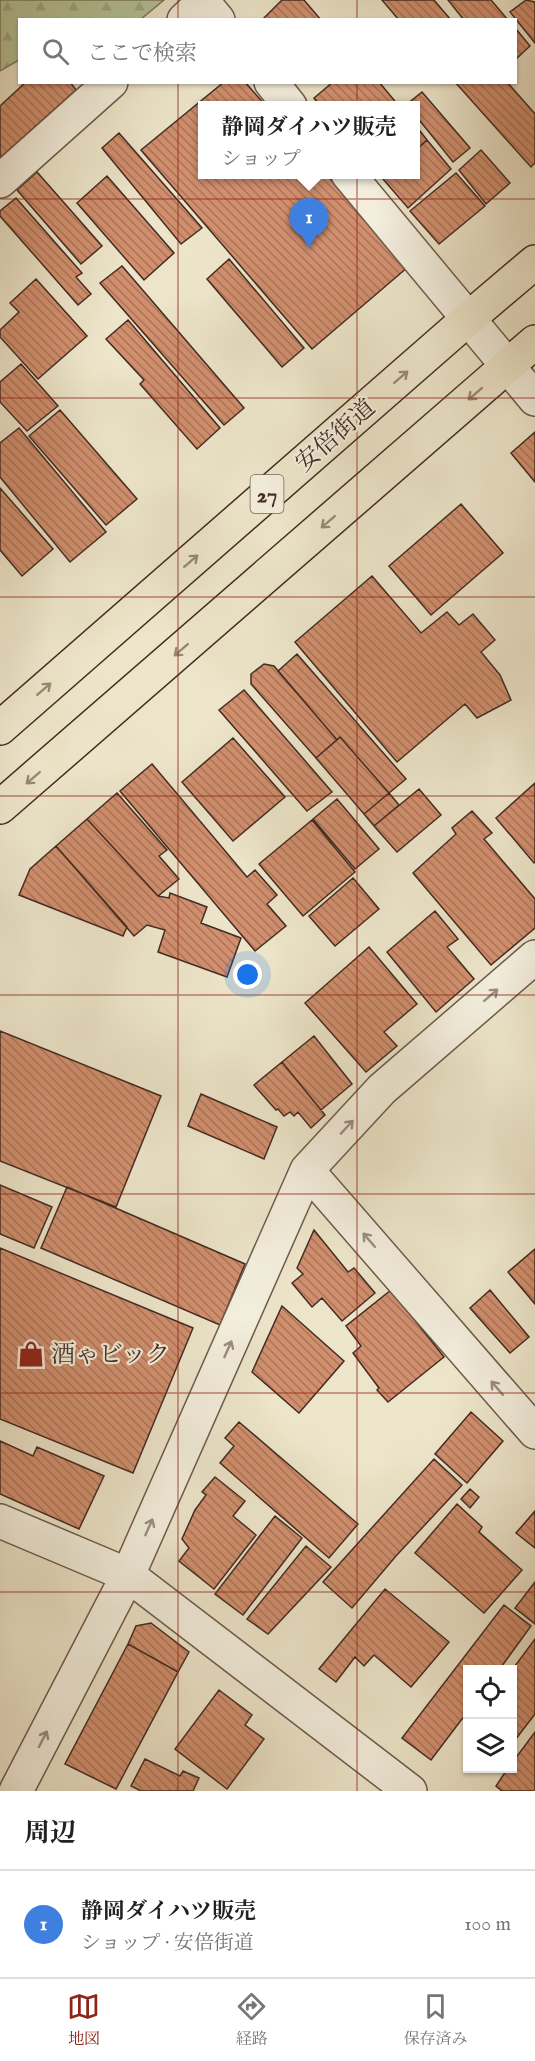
<!DOCTYPE html>
<html lang="ja">
<meta charset="utf-8">
<style>
body{margin:0;font-family:"IM FELL English","Noto Serif JP",serif;background:#f6f6f6;color:#222}
.controls{position:absolute;right:18px;bottom:18px;display:grid;overflow:hidden;border-radius:0px;box-shadow:0 2px 4px #0004}
.controls button{width:54px;height:54px;display:grid;place-items:center;padding:0;border:0;border-bottom:2px solid #e0e0e0;background:#fff;color:#222;font:30px sans-serif}
.you{position:absolute;left:248px;top:975px;width:21px;height:21px;margin:-15px;border:4px solid #fff;border-radius:50%;background:#1a73e8;box-shadow:0 0 0 9px #1a73e833}
.badge{display:grid;place-items:center;width:39px;height:39px;border-radius:50%;background:#8f2418;color:#fff;font-size:20px;font-weight:700}
.pin{position:absolute;translate:-50% -50px;filter:drop-shadow(0 2px 3px #0008)}
.pin::after{content:'';position:absolute;top:32px;width:21px;height:18px;background:inherit;clip-path:polygon(0 0,100% 0,50% 100%)}
.popup{position:absolute;left:198px;top:101px;width:222px;height:78px;box-sizing:border-box;display:grid;place-content:center;border-radius:0px;background:#fff;filter:drop-shadow(0 2px 4px #0005);font-size:20px;white-space:nowrap;color:#767676}
.popup b{font-size:22px;color:#222}
.popup::after{content:'';position:absolute;left:50%;top:100%;margin-left:-12px;border:12px solid transparent;border-top-color:#fff}
.list{margin:0;padding:0;list-style:none}
h2{display:flex;justify-content:space-between;align-items:center;height:78px;margin:0;padding:0 24px;font-size:26px}
h2 small{font-size:20px;font-weight:400;color:#767676}
.list li{display:grid;grid-template-columns:39px 1fr auto;gap:18px;align-items:center;box-sizing:border-box;height:108px;padding:0 24px;border-top:2px solid #e0e0e0}
.list b{display:block;font-size:22px;white-space:nowrap}
.list p{margin:0;font-size:20px;white-space:nowrap;color:#767676}
.list em{font-size:20px;font-style:normal;color:#767676}
.icon{flex:none;width:33px;height:33px;fill:none;stroke:currentColor;stroke-width:2;stroke-linecap:round;stroke-linejoin:round}
.map{position:relative;flex:none;width:535px;height:1791px;overflow:hidden}
.search{position:absolute;background:#fff;box-shadow:0 2px 4px #0004;left:18px;right:18px;top:18px;height:66px;display:flex;align-items:center;gap:15px;box-sizing:border-box;padding:0 21px;border-radius:0px;color:#767676;font-size:22px}
.sheet{height:186px;background:#fff}
nav{display:flex;justify-content:space-around;align-items:center;box-sizing:border-box;height:84px;border-top:2px solid #e0e0e0;background:#fff;font-size:16px;color:#767676}
nav a{display:grid;justify-items:center;gap:3px}
nav .on{color:#8f2418}
.map>svg:first-child{display:block}
</style>
<div class="map">
<svg width="535" height="1791" viewBox="0 0 535 1791">
<defs>
<pattern id="forest-firs" width="22" height="20" patternUnits="userSpaceOnUse" patternTransform="scale(1.5)"><rect width="22" height="20" fill="#b5c599"/><path d="M5 1l3.5 6h-7zM16 11l3.5 6h-7z" fill="#9da984"/></pattern>
<pattern id="building-back-hatch" width="6" height="6" patternUnits="userSpaceOnUse" patternTransform="scale(1.5)"><rect width="6" height="6" fill="#d18f6e"/><path d="M-1 5l2 2M0 0l6 6M5-1l2 2" fill="none" stroke="#ab755a"/></pattern>
</defs>
<rect width="100%" height="100%" fill="#ede5ca"/>
<filter id="stains"><feTurbulence type="fractalNoise" baseFrequency=".00333" numOctaves="4"/><feColorMatrix values="0 0 0 0 .2 0 0 0 0 .09 0 0 0 0 .02 0 0 0 .5 -.17"/></filter>
<radialGradient id="worn" r=".72"><stop offset=".6" stop-color="#630" stop-opacity="0"/><stop offset="1" stop-color="#630" stop-opacity=".3"/></radialGradient>
<path fill="url(#forest-firs)" stroke="#7c785e" stroke-width="1.5" d="M0,0H164L141,19L20,20L19,60L0,71Z"/>
<path fill="url(#building-back-hatch)" stroke="#432b22" stroke-width="1.5" d="M282,0H304L321,20H262Z
M382,0H434L451,20H399Z
M448,0H491L508,20H464Z
M526,0L535,2V43L510,12Z
M516,29L530,46L516,59Z
M26,82H70L76,90L0,158V106Z
M224,82H245L266,106H202V174H326L408,267L312,349L141,150Z
M333,82H379L399,106H320L314,98Z
M455,82H507L535,114V163L531,167Z
M422,92L470,148L453,162L416,116V106L406,105Z
M416,126L427,140L416,150Z
M119,133L202,228L181,244L102,148Z
M427,140L451,169L408,208L383,179L388,174H416V150Z
M481,150L510,183L486,204L459,170Z
M37,172L102,246L81,264L17,190Z
M456,173L485,206L439,244L410,211Z
M107,176L174,253L144,280L77,203Z
M16,198L82,273L76,277L91,294L78,305L0,216V211Z
M229,259L304,348L282,367L207,279Z
M122,266L244,408L224,425L100,283Z
M36,279L87,336L38,379L0,337V330L19,312L10,303Z
M128,320L220,428L197,449L140,384L144,380L106,339Z
M21,364L58,406L27,431L0,402V382Z
M60,410L137,499L106,525L29,436Z
M19,428L106,532L70,562L0,477V443Z
M535,432V482L511,453Z
M0,488L53,549L22,576L0,550Z
M461,504L503,553L431,615L389,566Z
M372,576L421,633L447,612L459,625L473,614L495,640L481,652L500,675L511,700L477,718L465,704L397,762L295,642Z
M297,654L406,779L389,793L340,737L337,740L278,671Z
M264,664L274,666L337,740L316,758L251,684V674Z
M244,690L332,792L307,811L219,710Z
M340,737L389,793L364,814L316,758Z
M233,738L285,797L233,841L182,782Z
M152,764L247,877L255,870L277,895L267,904L286,926L255,951L120,791Z
M535,783V862L534,863L496,818Z
M419,789L441,815L397,852L374,826Z
M117,793L167,850L159,856L179,879L158,896L87,819Z
M389,793L399,805L374,826L364,814Z
M337,799L379,849L355,869L313,819Z
M472,811L492,833L484,839L535,899V928L491,965L413,873L456,834L452,828Z
M87,819L158,896L169,898L170,893L207,907L201,923L241,938L227,977L158,952L165,930L147,925L134,936L56,846Z
M312,820L355,872L303,916L259,864Z
M56,846L127,927L123,936L19,895L30,869Z
M353,878L379,909L335,946L309,916Z
M435,911L458,939L447,947L474,979L436,1012L387,952Z
M369,947L417,1004L384,1032L397,1046L366,1072L305,1003Z
M0,1031L161,1096L116,1207L0,1161Z
M314,1036L352,1084L321,1110L282,1062Z
M282,1062L325,1115L311,1128L298,1112L294,1116L290,1112L284,1116L278,1109L276,1110L254,1085Z
M201,1094L277,1127L264,1159L188,1126Z
M0,1185L52,1207L34,1248L0,1234Z
M67,1187L245,1264L220,1325L41,1248Z
M314,1230L348,1272L354,1268L375,1293L342,1321L322,1298L312,1307L292,1283L303,1274L297,1268Z
M0,1248L193,1328L133,1473L0,1419Z
M535,1249V1304L508,1272Z
M391,1290L444,1357L388,1402L377,1390L379,1388L353,1353L361,1346L346,1326Z
M490,1290L529,1337L510,1353L470,1308Z
M282,1306L344,1361L299,1413L252,1372Z
M471,1412L503,1441L467,1483L435,1454Z
M239,1422L358,1524L329,1558L220,1463L234,1446L225,1438Z
M0,1441L33,1456L37,1447L104,1476L79,1529L0,1494Z
M434,1459L462,1485L396,1556L352,1608L323,1582Z
M215,1477L245,1501L233,1516L256,1535L214,1589L179,1561L189,1548L182,1539L195,1510L206,1495L202,1492Z
M470,1489L479,1497L470,1508L461,1499Z
M457,1504L482,1527L479,1532L522,1570L484,1613L415,1553Z
M535,1511V1548L516,1533Z
M275,1516L302,1538L243,1615L215,1594Z
M306,1546L331,1567L268,1634L247,1619Z
M535,1582V1624L515,1608Z
M385,1589L449,1642L411,1687L374,1655L364,1666L355,1657L336,1682L319,1669Z
M504,1605L531,1626L499,1670H468V1711L431,1760L402,1738Z
M151,1623L189,1652L178,1672L128,1644L136,1626Z
M535,1639V1714L512,1744V1670Z
M128,1644L178,1672L116,1789L65,1764Z
M219,1690L252,1715L245,1725L264,1739L227,1789L175,1749Z
M535,1732V1791H502L496,1786L508,1768H512V1763Z
M145,1759L180,1776L183,1771L199,1778L193,1791H141L131,1786Z"/>
<g fill="none" stroke-linecap="round" stroke-linejoin="round">
<g stroke="#6e5a4c" stroke-width="36">
<path id="minor" d="M184,20L203,2L218,20
M271,82L290,106
M348,174L535,399
M0,181L111,82
M307,1170L535,1432
M0,1521L128,1575L410,1791
M16,1791L128,1575L307,1170L382,1089L535,957"/>
</g>
<g stroke="#432b22" stroke-width="36">
<path id="major" d="M0,728L469,318L535,262
M0,807L535,342"/>
</g>
<use href="#minor" stroke="#f3eedd" stroke-width="33"/>
<use href="#major" stroke="#ede5ca" stroke-width="33"/>
</g>
<defs><path id="oneway-shaft" d="M-6 0H5M1.5-3L5.5 0L1.5 3" fill="none" stroke-width="1.6" stroke-linecap="round" stroke-linejoin="round" transform="scale(1.5)"/></defs>
<g stroke="#988876">
<use href="#oneway-shaft" transform="translate(401 377) rotate(-41)"/>
<use href="#oneway-shaft" transform="translate(475 394) rotate(139)"/>
<use href="#oneway-shaft" transform="translate(328 522) rotate(139)"/>
<use href="#oneway-shaft" transform="translate(191 561) rotate(-41)"/>
<use href="#oneway-shaft" transform="translate(181 650) rotate(139)"/>
<use href="#oneway-shaft" transform="translate(44 689) rotate(-41)"/>
<use href="#oneway-shaft" transform="translate(33 778) rotate(139)"/>
</g>
<g stroke="#9b8c80">
<use href="#oneway-shaft" transform="translate(491 995) rotate(-41)"/>
<use href="#oneway-shaft" transform="translate(347 1127) rotate(-47)"/>
<use href="#oneway-shaft" transform="translate(369 1240) rotate(-131)"/>
<use href="#oneway-shaft" transform="translate(228 1349) rotate(-66)"/>
<use href="#oneway-shaft" transform="translate(497 1388) rotate(-131)"/>
<use href="#oneway-shaft" transform="translate(149 1527) rotate(-66)"/>
<use href="#oneway-shaft" transform="translate(43 1739) rotate(-63)"/>
</g>
<path fill="none" stroke="#8f2418" stroke-width="1.5" stroke-opacity="0.55" d="M178,0V20M357,0V20M178,82V1791M357,82V1791M0,199H535M0,398H535M0,597H535M0,796H535M0,995H535M0,1194H535M0,1393H535M0,1592H535"/>
<defs>
<g id="shop-bare" transform="scale(2.07)"><path d="M-5-2.5h2.3a2.7 3.5 0 0 1 5.4 0H5L5.5 6h-11ZM-1.5-2.5h3a1.5 2.3 0 0 0-3 0Z" fill="#8f2418" stroke="#f3eedd" stroke-width="2.5" paint-order="stroke"/></g>
</defs>
<g fill-rule="evenodd">
<use href="#shop-bare" x="31" y="1354"/>
</g>
<g text-anchor="middle" stroke-width="4.5" stroke-linejoin="round" paint-order="stroke">
<rect fill="#f3eedd" stroke="#78665a" stroke-width="1.5" x="250.5" y="475" width="33" height="38" rx="4.5"/>
<g font-size="22" font-weight="bold" fill="#432b22">
<text x="267" y="502">27</text>
</g>
<g font-size="24" fill="#432b22" stroke="#f3eedd">
<text transform="translate(335 435) rotate(-41)" y="8">安倍街道</text>
</g>
<g font-size="24" fill="#432b22" stroke="#f3eedd" text-anchor="start">
<text x="51" y="1362">酒ゃビック</text>
</g>
</g>
<rect width="100%" height="100%" filter="url(#stains)"/>
<rect width="100%" height="100%" fill="url(#worn)"/>
</svg>
<div class="controls">
<button><svg class="icon" aria-label="locate" viewBox="0 0 24 24"><circle cx="12" cy="12" r="6"/><path d="M12 2v4M12 18v4M2 12h4M18 12h4"/></svg></button>
<button><svg class="icon" aria-label="layers" viewBox="0 0 24 24"><path d="M12 4l9 5-9 5-9-5zM3 14l9 5 9-5"/></svg></button>
</div>
<div class="you"></div>
<div class="pin badge" style="left:309px;top:248px;background:#3f7fe0">1</div>
<div class="popup"><b>静岡ダイハツ販売</b>ショップ</div>
<div class="search"><svg class="icon" aria-label="search" viewBox="0 0 24 24"><circle cx="10" cy="10" r="6"/><path d="M15 15l6 6"/></svg>ここで検索</div>
</div>
<section class="sheet">
<h2>周辺<small></small></h2>
<ul class="list">
<li><span class="badge" style="background:#3f7fe0">1</span><div><b>静岡ダイハツ販売</b><p>ショップ · 安倍街道</p></div><em>100 m</em></li>
</ul>
</section>
<nav>
<a class="on"><svg class="icon" aria-label="map" viewBox="0 0 24 24"><path d="M3 6l6-2 6 2 6-2v14l-6 2-6-2-6 2zM9 4v14M15 6v14"/></svg>地図</a>
<a><svg class="icon" aria-label="directions" viewBox="0 0 24 24"><path d="M12 3l9 9-9 9-9-9zM9 14v-3h6M13 9l2 2-2 2"/></svg>経路</a>
<a><svg class="icon" aria-label="saved" viewBox="0 0 24 24"><path d="M7 4h10v16l-5-4-5 4z"/></svg>保存済み</a>
</nav>
